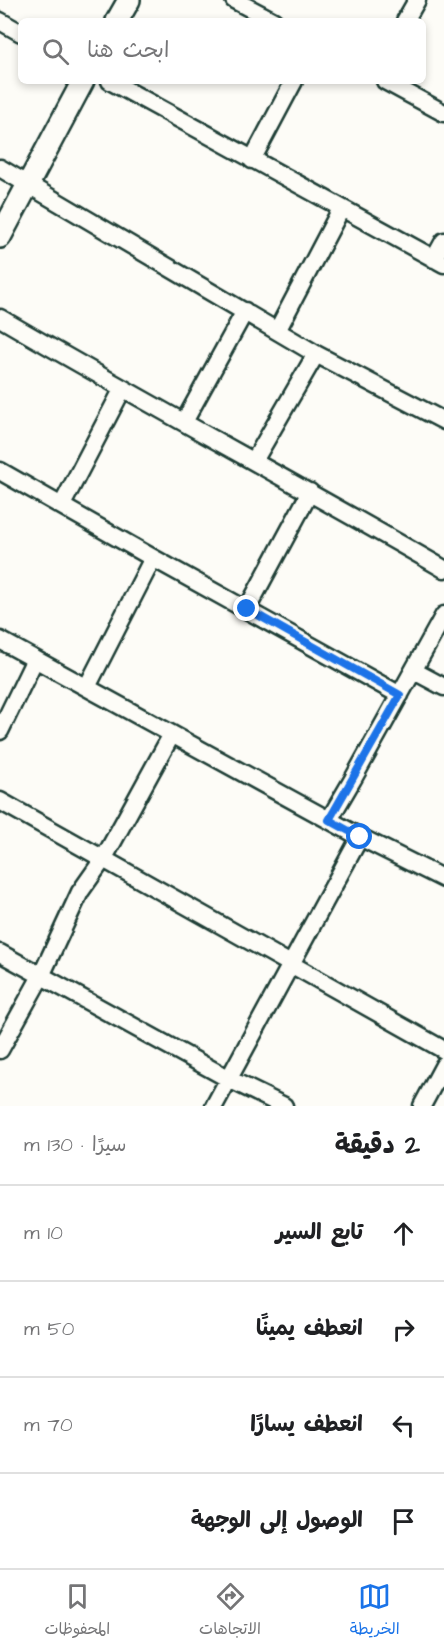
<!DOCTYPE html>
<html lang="ar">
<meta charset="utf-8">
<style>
body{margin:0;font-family:"Architects Daughter","Playpen Sans Arabic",sans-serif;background:#f2f2f2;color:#202124;direction:rtl}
.stop{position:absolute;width:18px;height:18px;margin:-14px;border:4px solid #1a73e8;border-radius:50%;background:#fff}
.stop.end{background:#1a73e8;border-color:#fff;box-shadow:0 2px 6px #0008}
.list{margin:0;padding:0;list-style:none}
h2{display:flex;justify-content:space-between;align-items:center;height:78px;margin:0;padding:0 24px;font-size:26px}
h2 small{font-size:20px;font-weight:400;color:#757577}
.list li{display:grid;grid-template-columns:39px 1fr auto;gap:18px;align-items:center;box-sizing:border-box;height:96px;padding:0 24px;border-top:2px solid #e0e0e0}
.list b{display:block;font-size:22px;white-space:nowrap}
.list em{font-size:20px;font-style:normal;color:#757577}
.icon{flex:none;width:33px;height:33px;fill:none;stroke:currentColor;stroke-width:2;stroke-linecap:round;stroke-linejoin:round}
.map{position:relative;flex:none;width:444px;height:1106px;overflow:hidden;direction:ltr}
.search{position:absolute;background:#fff;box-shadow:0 3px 9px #0003;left:18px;right:18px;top:18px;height:66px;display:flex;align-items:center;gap:15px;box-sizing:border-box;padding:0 21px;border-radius:9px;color:#757577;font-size:22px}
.sheet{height:462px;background:#fff}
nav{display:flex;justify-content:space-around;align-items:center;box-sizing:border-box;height:84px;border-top:2px solid #e0e0e0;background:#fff;font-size:16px;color:#757577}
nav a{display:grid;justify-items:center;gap:3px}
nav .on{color:#1a73e8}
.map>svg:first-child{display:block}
</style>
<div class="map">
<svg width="444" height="1106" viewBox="0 0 444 1106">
<rect width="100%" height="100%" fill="#fdfcf7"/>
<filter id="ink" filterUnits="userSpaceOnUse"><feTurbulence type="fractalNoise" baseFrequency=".0167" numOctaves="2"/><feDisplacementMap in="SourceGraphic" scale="12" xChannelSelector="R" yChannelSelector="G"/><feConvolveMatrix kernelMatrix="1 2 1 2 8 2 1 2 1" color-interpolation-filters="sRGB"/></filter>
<g filter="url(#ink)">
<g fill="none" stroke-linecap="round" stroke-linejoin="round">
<g stroke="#1f3d34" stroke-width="21">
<path id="minor" d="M234,0L274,21
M0,21L21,33
M405,21L417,0
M110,81L444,264
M385,81L444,113
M252,160L294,81
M0,168L316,354L444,421
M434,259L444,241
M0,318C147,404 297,484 444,569
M277,331L341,209
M184,422L245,311
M254,461L316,354
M0,471L153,558L400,695
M62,505L122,390
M247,609L310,492
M0,640L360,837L444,879
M414,671L444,687
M87,687L153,558
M0,731L35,659
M0,801L444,1050
M329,820L353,779L444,615
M0,953L229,1079L284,1106
M0,1050L41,976L80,892L104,858L172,734
M214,1106L360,837
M422,1106L444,1065"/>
</g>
<g stroke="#1f3d34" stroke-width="26">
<path id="tertiary" d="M117,21L129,0
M0,237L83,81"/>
</g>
<use href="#minor" stroke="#fdfcf7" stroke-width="16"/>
<use href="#tertiary" stroke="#fdfcf7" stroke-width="21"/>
</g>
</g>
<g fill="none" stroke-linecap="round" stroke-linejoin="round" filter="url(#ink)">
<path stroke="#1a73e8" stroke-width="8" d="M247,609L400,695L329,820L360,837"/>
</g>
</svg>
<div class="stop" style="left:360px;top:837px"></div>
<div class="stop end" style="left:247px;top:609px"></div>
<div class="search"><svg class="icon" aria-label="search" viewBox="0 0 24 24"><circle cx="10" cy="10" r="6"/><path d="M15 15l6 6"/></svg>ابحث هنا</div>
</div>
<section class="sheet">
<h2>2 دقيقة<small>سيرًا · 130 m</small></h2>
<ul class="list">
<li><svg class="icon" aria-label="ahead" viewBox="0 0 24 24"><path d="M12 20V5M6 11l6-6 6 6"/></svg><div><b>تابع السير</b></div><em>10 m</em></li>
<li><svg class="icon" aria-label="right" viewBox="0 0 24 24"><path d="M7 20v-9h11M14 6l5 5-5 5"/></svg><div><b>انعطف يمينًا</b></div><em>50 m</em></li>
<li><svg class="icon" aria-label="left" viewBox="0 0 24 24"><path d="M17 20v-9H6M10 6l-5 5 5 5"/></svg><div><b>انعطف يسارًا</b></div><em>70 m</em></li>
<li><svg class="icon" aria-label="arrive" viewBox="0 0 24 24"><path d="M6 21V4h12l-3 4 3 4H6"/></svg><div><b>الوصول إلى الوجهة</b></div></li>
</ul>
</section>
<nav>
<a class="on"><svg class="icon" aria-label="map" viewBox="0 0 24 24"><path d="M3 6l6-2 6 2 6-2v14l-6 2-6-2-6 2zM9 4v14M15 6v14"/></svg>الخريطة</a>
<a><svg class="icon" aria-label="directions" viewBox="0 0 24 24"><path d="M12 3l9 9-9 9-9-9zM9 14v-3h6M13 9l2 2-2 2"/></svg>الاتجاهات</a>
<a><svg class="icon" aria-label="saved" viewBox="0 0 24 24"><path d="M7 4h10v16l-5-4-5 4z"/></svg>المحفوظات</a>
</nav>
